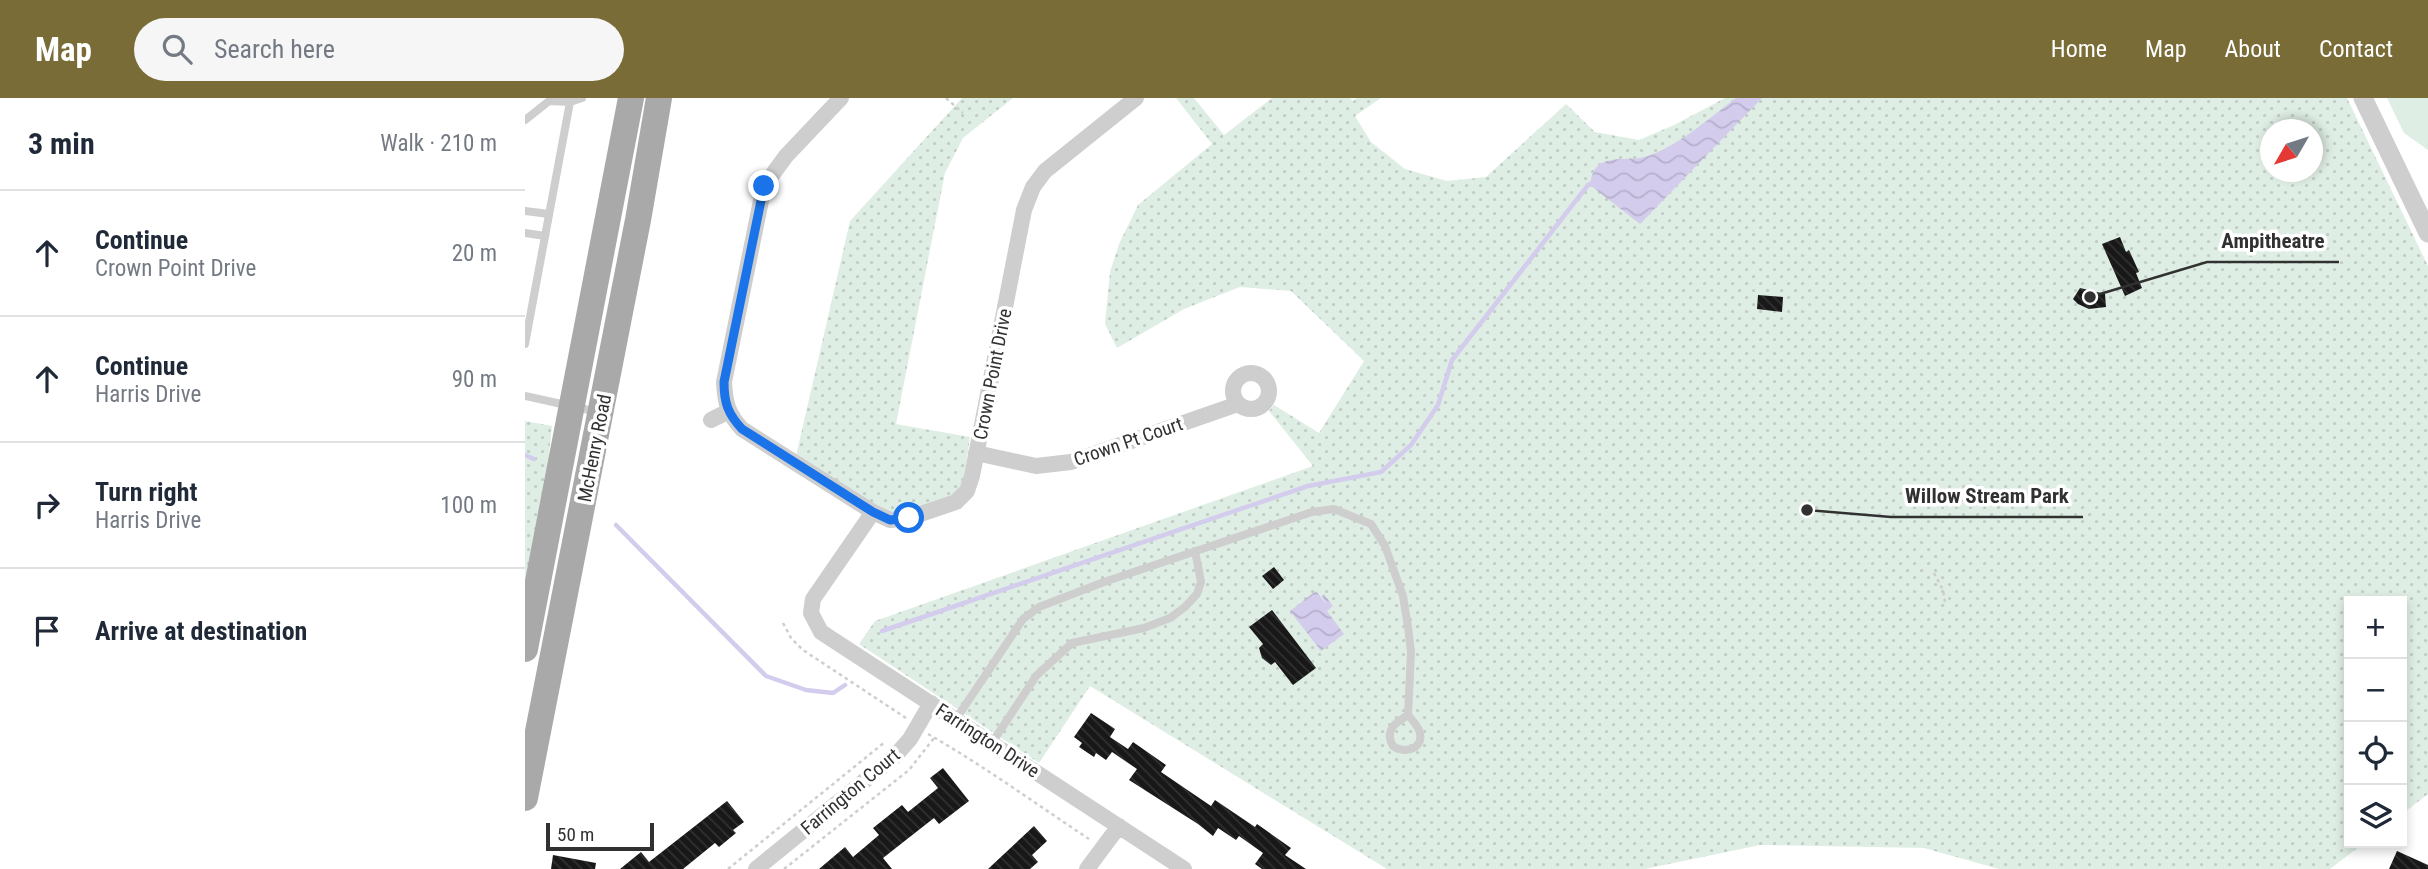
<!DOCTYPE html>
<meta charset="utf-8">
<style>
body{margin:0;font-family:"Roboto Condensed",sans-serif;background:#f6f6f7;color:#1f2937}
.controls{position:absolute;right:21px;bottom:21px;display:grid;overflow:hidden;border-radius:0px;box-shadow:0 4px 10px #0003}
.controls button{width:63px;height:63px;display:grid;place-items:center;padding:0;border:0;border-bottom:2px solid #e0e1e3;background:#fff;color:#1f2937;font:35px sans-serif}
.compass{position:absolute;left:1735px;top:21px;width:63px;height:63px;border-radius:50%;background:#fff;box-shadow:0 4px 10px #0003;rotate:231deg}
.scale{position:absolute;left:21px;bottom:18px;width:108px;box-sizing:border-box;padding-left:7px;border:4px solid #313131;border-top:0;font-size:19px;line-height:24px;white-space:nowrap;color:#313131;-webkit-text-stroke:5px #fff;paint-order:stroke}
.stop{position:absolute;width:21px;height:21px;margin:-16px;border:5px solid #1a73e8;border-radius:50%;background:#fff}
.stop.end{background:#1a73e8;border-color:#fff;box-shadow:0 2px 7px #0008}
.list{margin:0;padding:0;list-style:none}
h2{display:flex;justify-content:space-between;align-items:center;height:91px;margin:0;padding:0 28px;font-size:30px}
h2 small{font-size:23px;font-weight:400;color:#747a83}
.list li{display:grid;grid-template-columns:46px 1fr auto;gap:21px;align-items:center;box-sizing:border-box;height:126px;padding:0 28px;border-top:2px solid #e0e1e3}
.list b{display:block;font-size:26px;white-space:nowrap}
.list p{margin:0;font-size:23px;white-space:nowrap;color:#747a83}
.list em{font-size:23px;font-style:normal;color:#747a83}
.icon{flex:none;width:38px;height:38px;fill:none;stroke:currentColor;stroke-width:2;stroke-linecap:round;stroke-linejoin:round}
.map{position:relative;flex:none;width:1903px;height:771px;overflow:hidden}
header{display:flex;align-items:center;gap:42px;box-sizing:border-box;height:98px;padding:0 35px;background:#796c36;color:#fff}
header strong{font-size:33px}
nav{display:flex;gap:38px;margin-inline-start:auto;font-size:24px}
.search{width:490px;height:63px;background:#f6f6f7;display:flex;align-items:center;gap:18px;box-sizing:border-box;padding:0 24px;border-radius:38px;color:#747a83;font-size:26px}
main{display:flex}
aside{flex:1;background:#fff}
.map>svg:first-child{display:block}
</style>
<header>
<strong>Map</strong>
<div class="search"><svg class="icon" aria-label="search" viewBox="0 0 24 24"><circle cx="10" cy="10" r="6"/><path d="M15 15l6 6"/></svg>Search here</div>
<nav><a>Home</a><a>Map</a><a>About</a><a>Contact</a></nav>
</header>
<main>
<aside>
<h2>3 min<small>Walk · 210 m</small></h2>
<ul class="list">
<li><svg class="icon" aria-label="ahead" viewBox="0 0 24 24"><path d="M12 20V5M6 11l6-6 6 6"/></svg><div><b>Continue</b><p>Crown Point Drive</p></div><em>20 m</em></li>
<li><svg class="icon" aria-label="ahead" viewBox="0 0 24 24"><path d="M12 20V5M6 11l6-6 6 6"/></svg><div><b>Continue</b><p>Harris Drive</p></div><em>90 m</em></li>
<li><svg class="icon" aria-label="right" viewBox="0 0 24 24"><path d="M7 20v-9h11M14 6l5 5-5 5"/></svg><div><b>Turn right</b><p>Harris Drive</p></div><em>100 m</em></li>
<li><svg class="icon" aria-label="arrive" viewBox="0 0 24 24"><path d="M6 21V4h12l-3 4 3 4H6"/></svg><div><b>Arrive at destination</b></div></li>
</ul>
</aside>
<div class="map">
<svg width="1903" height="771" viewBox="0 0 1903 771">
<defs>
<pattern id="park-dots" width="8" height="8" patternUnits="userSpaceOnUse" patternTransform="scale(1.75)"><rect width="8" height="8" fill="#dfeee4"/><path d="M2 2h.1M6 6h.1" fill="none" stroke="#c0cdc4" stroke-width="1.8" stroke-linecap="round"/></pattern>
<pattern id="water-waves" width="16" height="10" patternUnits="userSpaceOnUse" patternTransform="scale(1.75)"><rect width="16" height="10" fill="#d3cced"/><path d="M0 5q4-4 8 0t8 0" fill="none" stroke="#b6b0cc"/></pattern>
<pattern id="building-back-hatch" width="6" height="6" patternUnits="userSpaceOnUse" patternTransform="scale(1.75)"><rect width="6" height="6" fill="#181818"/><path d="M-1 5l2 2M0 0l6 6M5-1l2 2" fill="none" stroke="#313131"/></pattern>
</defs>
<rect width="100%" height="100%" fill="#fff"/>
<path fill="#dfeee4" d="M1862,0H1903V52L1879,35Z"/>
<path fill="url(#park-dots)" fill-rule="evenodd" d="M437,0H488L438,40L420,75L371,326L445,339C442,357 442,384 429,398L378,416L364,415L271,358L325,123Z
M651,0H669L699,37L747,0H825L828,3L832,0H856L830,18L846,44L880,71L922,83L961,79L1041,6L1070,34L1114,42L1149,27L1200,0H1822L1903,168V696L1877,716V503H1824V745H1839L1805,771H1474L1399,750L1235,747L1120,771H862L565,588L514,665L334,546L350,523L788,368L744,313L749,307L794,335L839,263L766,193L715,189L659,211L592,250L580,226L585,174L594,146L613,107L687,46ZM1745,32H1787V74H1745Z
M0,323L27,328L18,414L0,506Z"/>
<path fill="url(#water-waves)" d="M1211,0H1237L1115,126L1065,87C1066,78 1069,69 1077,65C1091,58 1106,63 1120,59C1154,48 1183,21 1211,0Z
M791,493L803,508L797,498L799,496L808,508L802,513L819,536L796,553L765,513Z"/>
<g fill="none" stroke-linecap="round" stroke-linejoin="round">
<path stroke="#d3cced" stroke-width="4.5" d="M0,357L9,361
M91,427L241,578L281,592L308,595L320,587
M357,533L783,388L856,374L886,347L913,307L927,262L1063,87L1069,85"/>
</g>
<path fill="url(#building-back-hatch)" d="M1595,139L1601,154L1604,152L1614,174L1611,175L1617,190L1600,198L1577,146Z
M1555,190L1580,196L1581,209L1564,211L1553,206L1548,201Z
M1233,197L1258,199L1257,214L1232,211Z
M749,469L759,482L748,491L737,478Z
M747,512L791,570L768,587L750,564L746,567L737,560L734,550L738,546L724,529Z
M566,615L590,631L585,639L603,651L608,644L641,667L636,674L686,708L690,702L730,729L732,726L766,750L760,757L781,771H737L730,766L738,755L714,738L711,742L693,730L688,738L673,726L604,682L612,671L587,654L581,662L571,655L569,659L554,649L557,645L549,639Z
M418,670L444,703L414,726L409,720L358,760L367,771H294L320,749L328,759L354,737L348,730L377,707L383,714L413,690L405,680Z
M202,703L219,724L208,732L211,735L194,749L190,745L158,771H95L116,754L124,764Z
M509,728L522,743L507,757L513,764L505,771H463Z
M1872,753L1903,767V771H1864Z
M28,757L71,765L70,771H26Z"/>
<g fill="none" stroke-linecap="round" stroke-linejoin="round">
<path stroke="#cecece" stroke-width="2.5" stroke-dasharray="3.5 3.5" stroke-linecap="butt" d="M421,0L438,15
M1409,475L1418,492L1420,504
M258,525L266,540L278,552L381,620
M403,636C459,668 511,706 564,741
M203,771L360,644
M259,771L384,672L409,640"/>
<path stroke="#cecece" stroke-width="8" d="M0,22L24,3L45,4L46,0
M0,113L24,116
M0,135L20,138
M0,246L45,4L57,0
M0,298L73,314
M431,621L498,521L514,509L579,484L787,414L809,411L846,426L860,448L878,498L883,529L886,554L883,617C887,622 892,627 894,632C901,650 880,657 868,648C859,632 870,625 883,617
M467,645L511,578L547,545L619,530L645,520L660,509L672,496L676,484L670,453"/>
<path stroke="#cecece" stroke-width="16" d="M316,0L261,58L239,88L199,284C200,305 203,316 217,331L348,414
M611,0L520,73L508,89L499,112L447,378L442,393L431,404L384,420L365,422L348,414L288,501L286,515L296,534L659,771
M708 293a18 18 0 1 1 36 0a18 18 0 1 1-36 0Z
M186,322L204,313
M451,355L511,368L546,364L713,306
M231,771L370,658L385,641L406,605
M562,771L594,728"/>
<path stroke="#cecece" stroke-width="19" d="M1838,0L1903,135"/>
<path stroke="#a9a9a9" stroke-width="26" d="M0,551L106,0
M0,700L113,122L134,0"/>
</g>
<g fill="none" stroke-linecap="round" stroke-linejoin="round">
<path stroke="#1a73e8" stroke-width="9" d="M239,88L199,284C199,305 203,316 217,331L348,414L365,422L384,420"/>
</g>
<g text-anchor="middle" stroke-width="7" stroke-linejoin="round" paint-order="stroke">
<g font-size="19" fill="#313131" stroke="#fff">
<text transform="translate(467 276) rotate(-79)" y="7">Crown Point Drive</text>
<text transform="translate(603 343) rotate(-19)" y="7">Crown Pt Court</text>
<text transform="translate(69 350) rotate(-79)" y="7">McHenry Road</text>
<text transform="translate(463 642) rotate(33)" y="7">Farrington Drive</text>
<text transform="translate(325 693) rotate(-40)" y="7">Farrington Court</text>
</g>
</g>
<path fill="none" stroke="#313131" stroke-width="2.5" d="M1565 199L1682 164H1814M1282 412L1366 419H1558"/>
<g fill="#313131" stroke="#fff" stroke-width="2.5">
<circle cx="1565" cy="199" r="7"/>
<circle cx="1282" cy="412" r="7"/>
</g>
<g font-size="21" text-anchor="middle" font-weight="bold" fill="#313131" stroke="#fff" stroke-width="7" stroke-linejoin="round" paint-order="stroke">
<text x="1748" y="150">Ampitheatre</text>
<text x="1462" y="405">Willow Stream Park</text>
</g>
</svg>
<div class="controls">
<button>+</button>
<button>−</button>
<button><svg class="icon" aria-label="locate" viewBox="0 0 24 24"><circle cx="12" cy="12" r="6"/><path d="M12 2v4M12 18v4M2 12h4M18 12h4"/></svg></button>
<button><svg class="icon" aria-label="layers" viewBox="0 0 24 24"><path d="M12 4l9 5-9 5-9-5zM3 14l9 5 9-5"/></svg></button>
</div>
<svg class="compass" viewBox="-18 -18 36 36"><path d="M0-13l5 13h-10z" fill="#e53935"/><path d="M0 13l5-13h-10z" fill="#747a83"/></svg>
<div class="scale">50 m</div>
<div class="stop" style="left:384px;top:420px"></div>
<div class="stop end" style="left:239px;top:88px"></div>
</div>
</main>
